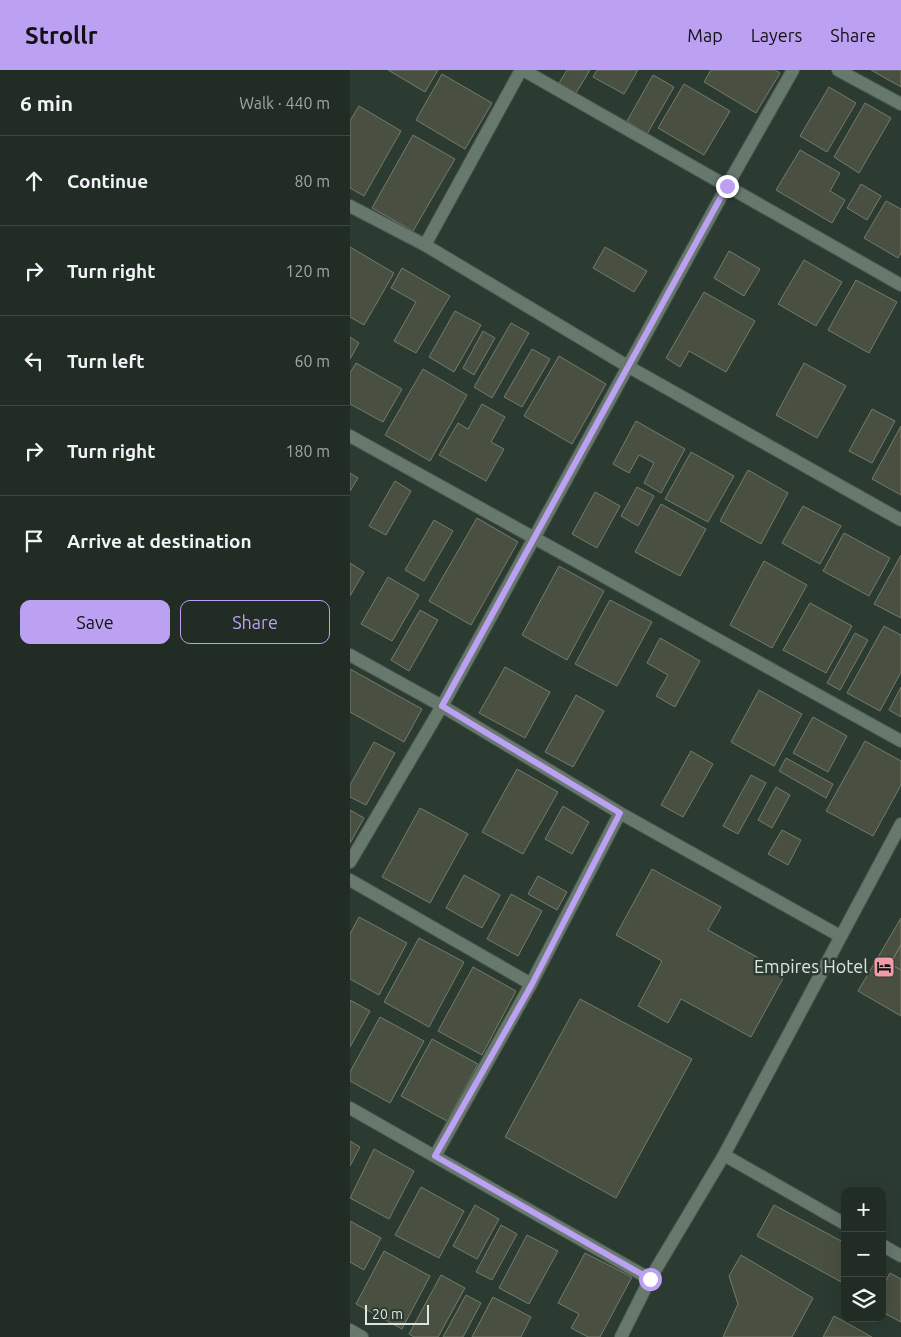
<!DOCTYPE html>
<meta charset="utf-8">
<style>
body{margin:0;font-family:Ubuntu,sans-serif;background:#29342d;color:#f1f3f6}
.controls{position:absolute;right:15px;bottom:15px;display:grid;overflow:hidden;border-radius:10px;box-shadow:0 5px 20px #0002}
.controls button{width:45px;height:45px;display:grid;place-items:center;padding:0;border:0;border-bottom:1px solid #3e4842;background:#212c25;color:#f1f3f6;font:25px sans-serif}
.scale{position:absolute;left:15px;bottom:12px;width:64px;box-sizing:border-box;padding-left:5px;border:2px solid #dbe4de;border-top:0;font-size:14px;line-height:18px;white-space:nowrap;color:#dbe4de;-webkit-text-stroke:4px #2c3b31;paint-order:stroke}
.stop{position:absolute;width:15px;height:15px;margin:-11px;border:4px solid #bca0f2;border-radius:50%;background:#fff}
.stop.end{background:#bca0f2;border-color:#fff;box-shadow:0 1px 5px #0008}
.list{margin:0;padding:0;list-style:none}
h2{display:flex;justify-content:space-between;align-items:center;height:65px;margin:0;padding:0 20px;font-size:21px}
h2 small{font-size:16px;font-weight:400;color:#a2a7a7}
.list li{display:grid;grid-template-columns:32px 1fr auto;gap:15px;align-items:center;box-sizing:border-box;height:90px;padding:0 20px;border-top:1px solid #3e4842}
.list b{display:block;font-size:19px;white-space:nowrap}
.list em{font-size:16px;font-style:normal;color:#a2a7a7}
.actions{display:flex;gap:10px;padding:15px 20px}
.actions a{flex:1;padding:11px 0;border:1px solid #bca0f2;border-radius:10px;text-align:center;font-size:18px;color:#bca0f2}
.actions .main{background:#bca0f2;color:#111}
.icon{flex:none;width:28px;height:28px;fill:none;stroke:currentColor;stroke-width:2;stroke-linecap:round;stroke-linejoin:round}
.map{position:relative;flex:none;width:551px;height:1267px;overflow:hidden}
header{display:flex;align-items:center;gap:30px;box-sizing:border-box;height:70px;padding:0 25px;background:#bca0f2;color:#111}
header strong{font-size:24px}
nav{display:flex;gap:28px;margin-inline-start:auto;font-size:18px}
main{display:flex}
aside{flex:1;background:#212c25}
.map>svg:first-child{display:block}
</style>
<header>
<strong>Strollr</strong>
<nav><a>Map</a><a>Layers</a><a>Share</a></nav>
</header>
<main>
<aside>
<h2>6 min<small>Walk · 440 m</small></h2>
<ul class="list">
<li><svg class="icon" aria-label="ahead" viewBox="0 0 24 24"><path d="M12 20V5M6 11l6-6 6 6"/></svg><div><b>Continue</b></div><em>80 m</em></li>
<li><svg class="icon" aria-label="right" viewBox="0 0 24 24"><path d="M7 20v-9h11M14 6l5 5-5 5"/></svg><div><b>Turn right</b></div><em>120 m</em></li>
<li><svg class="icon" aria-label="left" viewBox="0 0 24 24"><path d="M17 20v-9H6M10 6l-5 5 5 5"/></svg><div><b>Turn left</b></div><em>60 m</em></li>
<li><svg class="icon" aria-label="right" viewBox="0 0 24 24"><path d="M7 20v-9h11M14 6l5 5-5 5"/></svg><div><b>Turn right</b></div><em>180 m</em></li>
<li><svg class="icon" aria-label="arrive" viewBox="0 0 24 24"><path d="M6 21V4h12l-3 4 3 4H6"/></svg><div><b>Arrive at destination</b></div></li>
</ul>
<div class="actions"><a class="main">Save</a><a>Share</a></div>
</aside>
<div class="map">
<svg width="551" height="1267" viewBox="0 0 551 1267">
<rect width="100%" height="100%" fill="#2c3b31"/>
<path fill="#4a5041" stroke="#747b6b" d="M38,0H88L75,22Z
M217,0H240L226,23L209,13Z
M247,0H288L274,24L243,7Z
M361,0H425L430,3L406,43L354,12Z
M521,0H551V17Z
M92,4L142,33L115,79L66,50Z
M303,5L324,17L297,64L277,51Z
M334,14L380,41L354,85L308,58Z
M479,17L506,33L477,82L450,66Z
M515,33L541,48L509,103L484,87Z
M9,36L51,61L14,126L0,118V51Z
M63,65L105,89L63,161L22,138Z
M450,80L490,103L480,121L495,130L482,153L426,120Z
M511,114L531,126L517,150L497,138Z
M536,131L551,139V183L548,188L514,168Z
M0,177L44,203L14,255L0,247Z
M255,177L297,201L284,222L243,198Z
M379,181L410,199L394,226L364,208Z
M454,190L492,212L466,256L428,234Z
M52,198L100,226L66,283L44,271L66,232L41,218Z
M506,210L547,232L519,283L478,260Z
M354,222L405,251L376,302L339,281L330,297L316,288Z
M105,241L131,255L104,302L79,287Z
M161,253L179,263L142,328L124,317Z
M133,261L145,268L124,305L113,298Z
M0,267L9,273L0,289Z
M182,279L200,289L172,337L154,327Z
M209,286L256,314L222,374L174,346Z
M6,293L52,319L33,352L0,334V303Z
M454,293L496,316L467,368L426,345Z
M73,299L117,325L80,391L35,365Z
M132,334L155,347L141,372L154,379L136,411L89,385L108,353L118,359Z
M522,339L545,351L522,393L499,381Z
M286,351L335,379L311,423L294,413L304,393L289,385L279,403L263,394Z
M551,356V425L522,409Z
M341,382L384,406L358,452L315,429Z
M398,400L438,423L411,474L370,451Z
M0,403L8,408L0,421Z
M45,411L61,421L36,465L19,456Z
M287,417L304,426L288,456L271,446Z
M245,422L270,436L247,478L222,464Z
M311,434L356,459L330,506L285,482Z
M453,436L491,456L470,494L432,473Z
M127,448L168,472L121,555L79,531Z
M84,450L103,461L74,511L55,500Z
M494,463L540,488L519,526L473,501Z
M551,485V548L524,534Z
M414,491L457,515L422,578L380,555Z
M0,493L14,502L0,526Z
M209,496L254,521L217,590L172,565Z
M38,507L69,525L42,571L11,554Z
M260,530L302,552L267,616L225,594Z
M460,533L502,556L476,603L433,580Z
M70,540L88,550L59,601L41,590Z
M534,556L551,565V602L530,641L497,623Z
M505,563L518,570L490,620L477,613Z
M310,568L350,591L325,637L306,626L318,605L297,593Z
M155,597L200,622L175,668L129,643Z
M0,599L72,639L54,672L0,642Z
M551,617V647L539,640Z
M409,620L452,644L424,696L381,672Z
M226,625L254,641L223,697L195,682Z
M463,647L497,666L478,702L443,683Z
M515,671L551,691V715L523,766L476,741Z
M24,672L45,683L16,735L0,727V715Z
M341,681L363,694L333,747L311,735Z
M436,688L483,714L476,728L429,701Z
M167,699L208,722L173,784L132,762Z
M401,705L416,713L388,764L373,756Z
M426,717L440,725L422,758L408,750Z
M213,736L239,752L222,784L195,769Z
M70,738L118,764L80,833L32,807Z
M0,740L14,748L0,773Z
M432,760L451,770L438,795L418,784Z
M302,799L371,837L358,860L436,903L401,967L331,929L318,953L288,936L312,891L266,865Z
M114,805L150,825L132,858L96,838Z
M188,806L217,822L207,840L178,824Z
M161,824L192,841L168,886L137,869Z
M9,847L57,873L29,925L0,909V864Z
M551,848V875L540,894L551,900V946L508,921Z
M69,868L114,892L79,957L34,932Z
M551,875V900L540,894Z
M123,897L166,921L132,985L88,961Z
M230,929L342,989L266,1128L155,1067Z
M0,930L20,941L0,977Z
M30,947L74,971L40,1033L0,1011V1002Z
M82,969L128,994L97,1051L51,1026Z
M0,1071L10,1077L0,1096Z
M24,1079L64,1101L39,1149L0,1128Z
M71,1117L114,1141L89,1188L45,1165Z
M125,1135L149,1149L127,1189L103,1176Z
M424,1135L495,1173V1214L407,1166Z
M0,1151L31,1168L14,1200L0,1192Z
M151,1155L167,1164L142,1210L126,1202Z
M177,1165L208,1181L179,1234L149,1218Z
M34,1181L80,1206L52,1259L6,1234Z
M235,1183L282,1207L250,1267H238L221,1258L229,1244L208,1233Z
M391,1185L463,1228L442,1267H373L388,1234L379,1206Z
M540,1203L551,1209V1252L532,1242V1218Z
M91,1205L115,1218L88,1267H64L59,1264Z
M116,1225L131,1233L113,1267H93Z
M143,1227L181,1247L171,1267H122Z
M484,1246L522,1267H473Z"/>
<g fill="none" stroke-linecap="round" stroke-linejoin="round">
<g stroke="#4c5850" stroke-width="14">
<path id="street" d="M173,0L551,215
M488,0L551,34
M0,136L75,175L279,297L551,450
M75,175L171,0
M0,366L551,671
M0,585L92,636L270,743L490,866
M0,792L92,636L377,116L443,0
M0,810L181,914
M0,1038L300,1209
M374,1085L495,1154
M85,1086L181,914L270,743
M532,1175L551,1186
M0,1260L12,1267
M271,1267L300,1209L374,1085L551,754"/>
</g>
<use href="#street" stroke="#67786d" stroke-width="12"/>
</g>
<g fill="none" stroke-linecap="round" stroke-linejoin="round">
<path stroke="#bca0f2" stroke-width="6" d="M300,1209L85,1086L182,914L270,743L92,636L377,116"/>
</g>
<defs>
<g id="hotel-square" transform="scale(1.125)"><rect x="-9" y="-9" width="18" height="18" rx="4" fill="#f39aa8" stroke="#2c3b31"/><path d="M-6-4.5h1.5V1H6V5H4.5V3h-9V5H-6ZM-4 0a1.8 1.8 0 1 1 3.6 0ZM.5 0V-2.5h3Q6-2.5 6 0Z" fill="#111"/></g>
</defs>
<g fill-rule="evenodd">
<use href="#hotel-square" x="534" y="897"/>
</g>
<g text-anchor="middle" stroke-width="5" stroke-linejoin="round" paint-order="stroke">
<g font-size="18" fill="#dbe4de" stroke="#2c3b31" text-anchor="end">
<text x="518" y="903">Empires Hotel</text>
</g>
</g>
</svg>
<div class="controls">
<button>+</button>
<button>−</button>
<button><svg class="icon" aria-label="layers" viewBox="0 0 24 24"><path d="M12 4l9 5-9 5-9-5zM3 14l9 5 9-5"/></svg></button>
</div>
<div class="scale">20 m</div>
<div class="stop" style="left:300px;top:1209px"></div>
<div class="stop end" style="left:377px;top:116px"></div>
</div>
</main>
